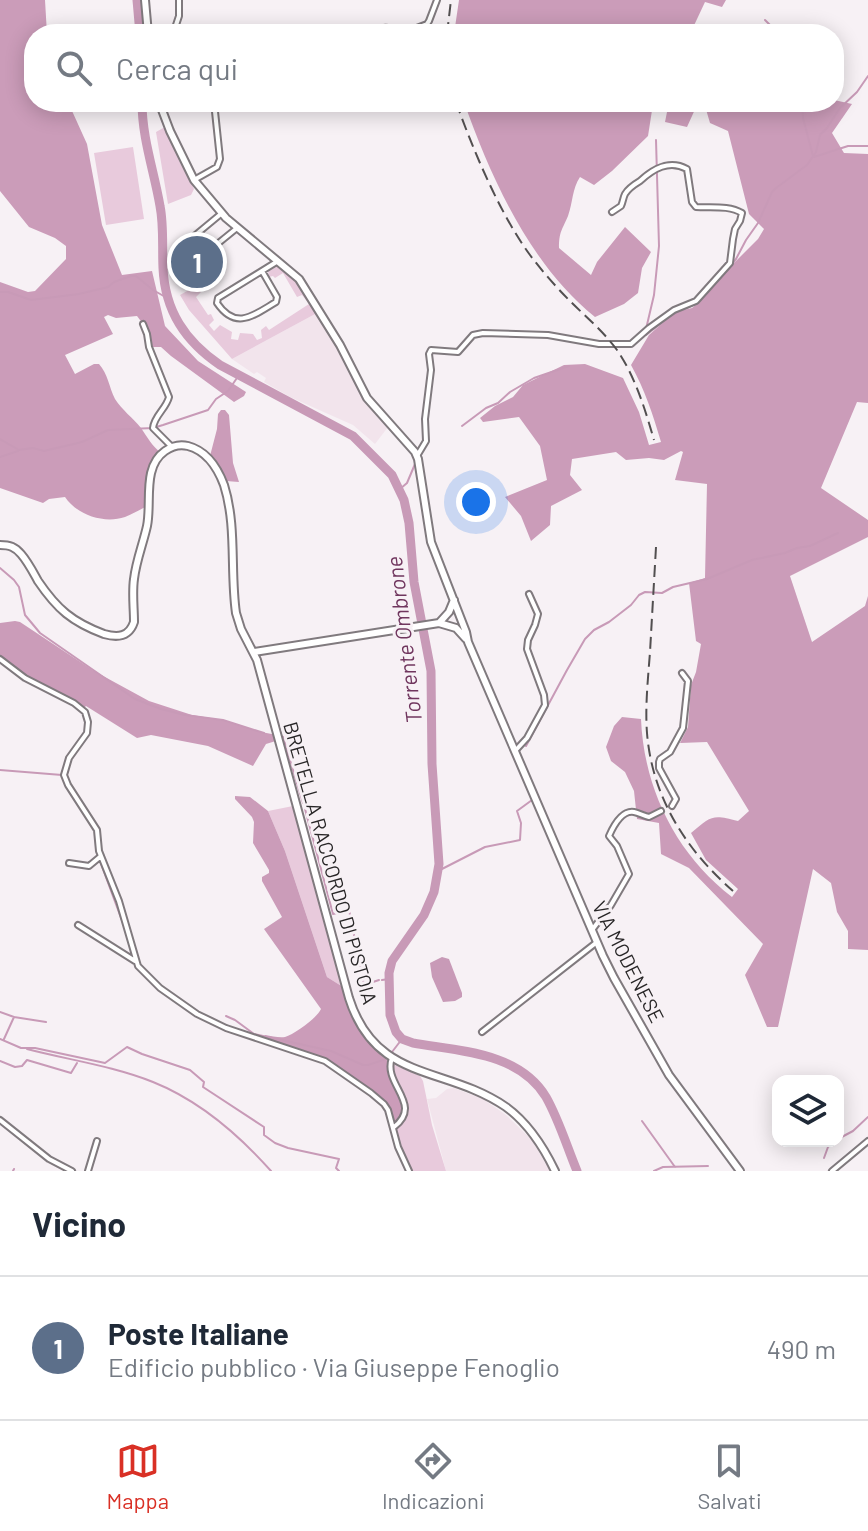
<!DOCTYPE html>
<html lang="it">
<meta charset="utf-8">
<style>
body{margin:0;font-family:Barlow,sans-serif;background:#f6f6f7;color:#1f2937}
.controls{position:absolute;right:24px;bottom:24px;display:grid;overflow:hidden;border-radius:16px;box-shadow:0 4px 20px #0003}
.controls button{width:72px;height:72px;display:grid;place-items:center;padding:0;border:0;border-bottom:2px solid #e0e1e3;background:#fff;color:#1f2937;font:40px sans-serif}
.you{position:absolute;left:476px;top:502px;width:28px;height:28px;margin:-20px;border:6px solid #fff;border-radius:50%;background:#1a73e8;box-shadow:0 0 0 12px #1a73e833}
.badge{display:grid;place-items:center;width:52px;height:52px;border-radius:50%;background:#d93025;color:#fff;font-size:26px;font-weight:700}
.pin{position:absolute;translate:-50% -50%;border:4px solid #fff;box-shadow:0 2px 8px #0006}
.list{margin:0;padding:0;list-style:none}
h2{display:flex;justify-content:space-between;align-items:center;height:104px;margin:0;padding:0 32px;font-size:34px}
h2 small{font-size:26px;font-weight:400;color:#747a83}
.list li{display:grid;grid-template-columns:52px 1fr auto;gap:24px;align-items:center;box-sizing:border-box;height:144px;padding:0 32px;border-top:2px solid #e0e1e3}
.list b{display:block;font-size:30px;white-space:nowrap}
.list p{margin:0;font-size:26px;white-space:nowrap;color:#747a83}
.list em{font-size:26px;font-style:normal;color:#747a83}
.icon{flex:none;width:44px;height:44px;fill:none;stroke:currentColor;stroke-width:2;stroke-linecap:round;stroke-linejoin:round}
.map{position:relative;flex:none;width:868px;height:1171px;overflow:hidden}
.search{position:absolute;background:#fff;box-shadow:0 4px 20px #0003;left:24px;right:24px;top:24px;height:88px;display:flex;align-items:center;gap:20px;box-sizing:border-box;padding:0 28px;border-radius:32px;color:#747a83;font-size:30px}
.sheet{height:248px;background:#fff}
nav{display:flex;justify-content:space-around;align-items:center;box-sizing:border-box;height:112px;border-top:2px solid #e0e1e3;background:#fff;font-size:22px;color:#747a83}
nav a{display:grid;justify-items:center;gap:4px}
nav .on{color:#d93025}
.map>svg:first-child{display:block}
</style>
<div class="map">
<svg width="868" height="1171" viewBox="0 0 868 1171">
<rect width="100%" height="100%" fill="#f7f1f5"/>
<path fill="#f2e4ec" d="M317,313L347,364L360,395L388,427L375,444L353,425L290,397L264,382L266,378L257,372L254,374L232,359Z
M454,1088L483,1099L506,1115L532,1140L550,1171H446L427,1099L436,1098L447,1089Z"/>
<path fill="#e8cadc" d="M165,127L194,189L191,195L168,204L156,132Z
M133,147L144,219L106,225L94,153Z
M278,266C296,275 306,296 317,313L232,359L189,310L180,295L196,286L201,292L196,297L208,315L211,314L214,320L209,325L214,331L220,325L232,332L231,339L238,340L240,333L253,334L257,340L262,338L261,330L266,326L269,330L309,304L302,295L297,297L283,273L275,278L273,276L269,277L268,271Z
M293,806L343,987L327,977L285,851L268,811Z
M390,1063L420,1076L423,1081L432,1125L446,1171H410L405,1164L393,1127L398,1090L389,1071Z"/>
<path fill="#cb9cb9" d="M0,0H45L47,34H34V102H68L87,144L102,225L122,275L152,271L165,326L198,361L246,392L244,396L234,402L171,356L161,347H149L143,324L137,316L116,318L108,315L104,317L113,334L65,355L75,374L94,364H99C108,374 109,387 115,399C122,410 133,418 141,428C148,438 152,446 161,453L151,474L149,505C141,509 133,514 125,517C104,524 77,515 65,497L49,499L43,503L0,488V282L28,292L35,291L66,259V246L55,238L29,227L0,191Z
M459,0H726L722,7L705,2L690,34H454Z
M834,100L852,104L832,133L844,153L868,154V403L857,402L821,488L868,520V537L790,576L812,642L865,606L868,596V950L848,949V931L837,912L831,883L813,869L778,1027H767L745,975L763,944L689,868L661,854L659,823L637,819L634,791L625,772L611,761L606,747L614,726L622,717L641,719C644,789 676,854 732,897L738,889L706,860L691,833C711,816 712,814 738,821L749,811L707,742L680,743L688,727L691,685L696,672L701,644L696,641L689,583L705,578L707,484L675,480L683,452L681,451L664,460L649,458L626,460L616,452L572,459L570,475L582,490L551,506L550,525L531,541L521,516L505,497L547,480L540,446L519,417L483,422L480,418L495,406L513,397L523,385L564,365L585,364L623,378L639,412L649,445L661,442C653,415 645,390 631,365L649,335L675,312L692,308L706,296L722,275L758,239L764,229L749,214L728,131L710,123L705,106L697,105L687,127L665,122L669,102H834Z
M464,102H665L653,104L648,136L612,171L594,185L580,177C572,189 573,202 568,216C562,230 559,232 559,248L591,275L597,262L625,227L651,252L642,268L638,293L624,304L595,317C530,265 491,178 464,102Z
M221,410H225L229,415L233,463L239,482L226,481L221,469L210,456L217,429L218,414Z
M15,621L20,622L94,671L149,701L192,715L223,720L261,732L277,735L279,740L266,744L253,766L208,746L151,735L137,738L86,706L83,709L25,678L0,659V623Z
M235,796L250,797L268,811L285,851L327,977L343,987L352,1015L362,1033L371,1046L390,1063L389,1071L403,1102V1116L393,1127L383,1103L325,1062L262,1040L265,1035C272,1036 279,1038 285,1037C295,1034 317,1018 321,1009L264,929L282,917L262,881V877L269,873V870L253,843L254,822L252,817L235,799Z"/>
<path fill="#c89ab7" d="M442,957L449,959L462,993V997L455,1001L443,1002L432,977L430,963Z"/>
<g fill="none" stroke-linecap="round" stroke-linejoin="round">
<path stroke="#c89ab7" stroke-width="2" d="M765,20L779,34
M802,102L803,118L813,156
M814,157L848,146H868
M0,292H8L31,300L79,294L108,287L114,282L131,276H136L153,290L169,299
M646,329L654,295L659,246L656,140
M646,335L672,315L693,305L706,296L736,259L746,240L758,223L772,192L776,188L807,165L816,152L820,135L827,128L840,108L857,92L868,76
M462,426L486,408L498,403L510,392L534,378L569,366
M0,439L19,450L33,448L44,451L82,442L108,430L153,428L163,425L208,410L216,399L228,391L239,375
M0,457L18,451
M400,489L407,483L415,464
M0,568L14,580L19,587L25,615L40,633L135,699L161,709L185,715L223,720L264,733
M281,736L283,737L303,803
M526,746L567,670L585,639L594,630L609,622L631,605L639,595L645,592L662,593L673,587L707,579L752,560L785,553L797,548L810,546L838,533
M0,770L62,775L65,783
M305,809L333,914L349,910L364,985L379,980
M100,861L124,926
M438,871L485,847L520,840L521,823L517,811L532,800
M382,980L389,979
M0,1012L14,1017L46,1022
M226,1016L235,1020L254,1034L331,1051L363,1065H368L386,1059
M0,1039L21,1048
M4,1039L14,1017
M22,1048H35L105,1063L127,1047L142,1054L190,1070L204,1082L203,1087L264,1127V1135L275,1143L288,1148L339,1159L336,1168L339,1171
M27,1049C69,1060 113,1066 153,1082C198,1100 239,1135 271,1171
M392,1052L402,1039
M0,1061L15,1067L22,1066L27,1060L71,1073L77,1063
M642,1121L675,1167
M838,1139L853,1131L868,1117
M824,1158L828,1147L836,1141
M13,1171L14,1169
M654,1171L663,1167L708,1166"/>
<path stroke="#c89ab7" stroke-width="9" d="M137,0L140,34
M142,102C142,138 154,171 160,206C164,226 162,247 163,268C165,311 185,341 220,365L353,436L392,475L404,500L409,523L414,582L431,671L432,764L439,864L434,892L424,915L392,961L389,973L390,1015L396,1032L402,1039L413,1043C459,1051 519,1052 546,1097C559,1120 567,1147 577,1171"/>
<g stroke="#807a7e" stroke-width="8">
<path id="street" d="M173,34L179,16V0
M371,34C384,23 393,29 406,32L427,24
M420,34L429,21L437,0
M194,180L217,167L220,159L214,102
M222,213L187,242L200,258L237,228
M262,271L277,297L276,302C254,315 236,331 217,303L218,298L278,261
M143,324L147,334L149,347L169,397C166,409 154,416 153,428L172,447
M417,456L426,441L425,419L431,370L429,354L431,350L458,352L473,335L483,333L548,335L599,344H631L649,328L674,310L696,301L730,263L733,239L735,229L740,221L742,213C729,205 711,208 696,207L692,202L687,169C669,159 653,169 640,181C635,184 628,189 625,194C623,198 623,202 621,206L612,212
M0,659L25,678L74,703L85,712L88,722L87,733L69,758L64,775L68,785L97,830L99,851L119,901L138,966L160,988L197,1014L226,1028L325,1061L371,1093L384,1104L388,1110L398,1147L409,1171
M515,751L527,738L545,705L544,695L527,649L528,640L535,625L538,614L529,594
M672,806L676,799L659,768V762L660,759L670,752L683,728L688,681L682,673
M69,863L89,866L101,856
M78,925L135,961
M592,930L611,905L629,874L617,846L609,836C613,827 622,810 634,812C639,813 644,816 649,817L661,811
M482,1032L597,942
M392,1058C382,1084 424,1104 394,1127
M0,1120L49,1159L72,1171
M88,1171L97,1141
M832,1171L868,1141"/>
</g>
<g stroke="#807a7e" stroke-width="10">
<path id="secondary" d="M145,0L148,34
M159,102L170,131L194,180L226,218L299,279L340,345L367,398L415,452L418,459L431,542L466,632L468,642L603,956L614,978L669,1075L740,1171
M439,623L449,612L454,600
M254,652L439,623L456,628L466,639"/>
</g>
<g stroke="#807a7e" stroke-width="10">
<path id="primary" d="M0,545C10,545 15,547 21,554C28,562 33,572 38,581C57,609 72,622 104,634C118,638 129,637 134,622C134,608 132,593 134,579C136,561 143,544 147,526C152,502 142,467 165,451C172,446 180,444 188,446C207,451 218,469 224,485C237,526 230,572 236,613L241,629L257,660L349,998C376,1083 445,1065 506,1107C528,1123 543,1146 555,1171"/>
</g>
<use href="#street" stroke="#fff" stroke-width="4"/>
<use href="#secondary" stroke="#fff" stroke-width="6"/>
<use href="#primary" stroke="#fff" stroke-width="6"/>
<path stroke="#524f50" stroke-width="2" stroke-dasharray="12 6" stroke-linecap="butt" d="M447,34L451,0
M456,102C473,150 500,214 530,255C542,271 556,287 570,301C586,317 604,332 617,350C635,376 645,409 654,440
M656,547C654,582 652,617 650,652C648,679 645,706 647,733C652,797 686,850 733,891"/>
</g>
<g text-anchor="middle" stroke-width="6" stroke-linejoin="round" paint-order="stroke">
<g font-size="20" fill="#282627" stroke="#f7f1f5">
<text transform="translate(330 863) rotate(74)" y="7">BRETELLA RACCORDO DI PISTOIA</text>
<text transform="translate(628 962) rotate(63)" y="7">VIA MODENESE</text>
</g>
<g font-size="22" font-style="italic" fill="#70365e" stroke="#f7f1f5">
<text transform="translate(404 640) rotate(-97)" y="8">Torrente Ombrone</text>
</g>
</g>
</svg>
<div class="controls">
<button><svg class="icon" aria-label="layers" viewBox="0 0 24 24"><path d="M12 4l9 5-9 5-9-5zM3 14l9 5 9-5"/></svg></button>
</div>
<div class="you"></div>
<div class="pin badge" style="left:197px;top:262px;background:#5c6f8a">1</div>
<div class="search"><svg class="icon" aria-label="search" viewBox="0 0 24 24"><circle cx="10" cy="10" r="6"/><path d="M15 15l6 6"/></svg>Cerca qui</div>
</div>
<section class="sheet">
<h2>Vicino<small></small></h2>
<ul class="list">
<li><span class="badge" style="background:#5c6f8a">1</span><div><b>Poste Italiane</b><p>Edificio pubblico · Via Giuseppe Fenoglio</p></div><em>490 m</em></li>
</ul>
</section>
<nav>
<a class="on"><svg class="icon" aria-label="map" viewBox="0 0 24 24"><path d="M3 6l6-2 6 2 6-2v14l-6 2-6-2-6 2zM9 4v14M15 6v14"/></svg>Mappa</a>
<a><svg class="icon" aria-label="directions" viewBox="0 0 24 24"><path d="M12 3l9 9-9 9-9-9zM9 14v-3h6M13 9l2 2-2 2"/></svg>Indicazioni</a>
<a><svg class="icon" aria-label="saved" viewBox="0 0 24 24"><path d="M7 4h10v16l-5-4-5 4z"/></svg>Salvati</a>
</nav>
